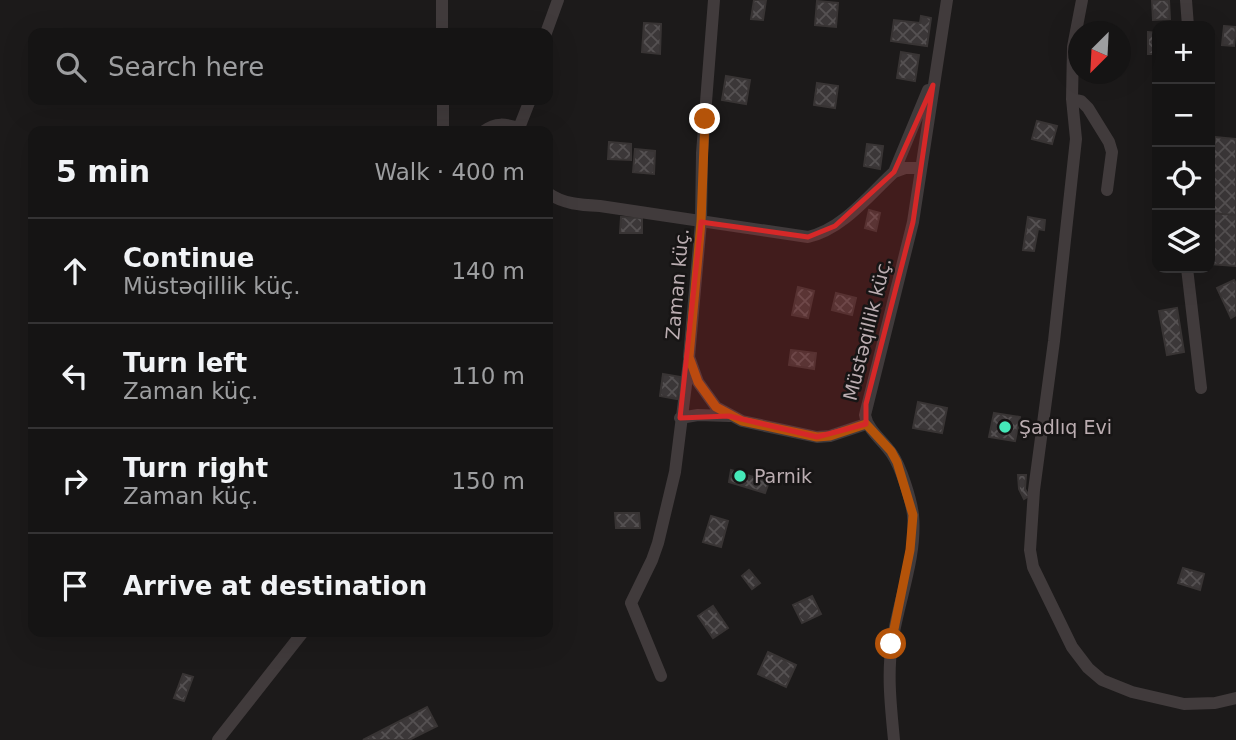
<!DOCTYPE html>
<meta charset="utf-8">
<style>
body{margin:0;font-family:"DejaVu Sans",sans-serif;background:#1e1d1d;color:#f1f3f6}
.controls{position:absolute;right:21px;top:21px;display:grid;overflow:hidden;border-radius:14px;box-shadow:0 7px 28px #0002}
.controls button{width:63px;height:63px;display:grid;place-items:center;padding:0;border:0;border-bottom:2px solid #343334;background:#151414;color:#f1f3f6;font:35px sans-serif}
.compass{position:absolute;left:1068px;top:21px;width:63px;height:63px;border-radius:50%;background:#151414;box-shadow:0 7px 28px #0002;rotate:204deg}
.stop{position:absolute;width:21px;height:21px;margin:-16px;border:5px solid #b45309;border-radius:50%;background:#fff}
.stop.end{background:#b45309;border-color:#fff;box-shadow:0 2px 7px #0008}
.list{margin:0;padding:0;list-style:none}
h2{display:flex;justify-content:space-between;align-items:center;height:91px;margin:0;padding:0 28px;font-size:30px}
h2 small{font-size:23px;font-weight:400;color:#9d9ea0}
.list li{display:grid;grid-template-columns:46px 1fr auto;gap:21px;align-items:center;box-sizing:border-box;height:105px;padding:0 28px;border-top:2px solid #343334}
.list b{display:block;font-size:26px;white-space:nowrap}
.list p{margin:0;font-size:23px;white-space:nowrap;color:#9d9ea0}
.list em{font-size:23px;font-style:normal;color:#9d9ea0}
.icon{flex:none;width:38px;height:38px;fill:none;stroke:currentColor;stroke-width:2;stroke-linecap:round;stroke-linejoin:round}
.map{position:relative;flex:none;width:1236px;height:740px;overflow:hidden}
.search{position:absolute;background:#151414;box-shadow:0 7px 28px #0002;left:28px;top:28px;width:525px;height:77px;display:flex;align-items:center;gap:18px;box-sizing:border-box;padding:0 24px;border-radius:14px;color:#9d9ea0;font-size:26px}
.panel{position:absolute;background:#151414;box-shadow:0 7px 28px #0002;left:28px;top:126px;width:525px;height:511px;border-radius:14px}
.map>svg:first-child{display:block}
</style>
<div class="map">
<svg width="1236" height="740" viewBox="0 0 1236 740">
<defs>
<pattern id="building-cross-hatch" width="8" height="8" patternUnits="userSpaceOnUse" patternTransform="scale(1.75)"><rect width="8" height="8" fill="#3b3738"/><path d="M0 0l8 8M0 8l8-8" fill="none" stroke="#555152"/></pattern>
</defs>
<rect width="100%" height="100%" fill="#1c1a1a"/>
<path fill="url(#building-cross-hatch)" stroke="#383434" stroke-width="2" d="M754,0H766L763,20L751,19Z
M1152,0H1169L1170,19L1153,20Z
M817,1L838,3L836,27L815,25Z
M921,16L931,18L927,46L891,41L894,20L920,23Z
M644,23L661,24L660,54L642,52Z
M1224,26L1236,27L1234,46L1222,45Z
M1148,32L1157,33V54H1148Z
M901,52L919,55L915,81L897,78Z
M726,76L750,80L746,104L722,100Z
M817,83L838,86L835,108L814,105Z
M1037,121L1057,126L1052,144L1032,139Z
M1215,137L1236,139V215L1210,213Z
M609,142L631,144V160L608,159Z
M867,144L883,146L880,169L864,166Z
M635,149L655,151L654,174L633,172Z
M869,210L880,213L876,231L865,228Z
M1210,213L1236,215V266L1210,264Z
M621,217L642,218V233H620Z
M1028,217L1045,220L1044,230L1038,229L1034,251L1023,250Z
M1234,280L1236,284V315L1231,318L1217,288Z
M798,287L814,291L808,318L792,315Z
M836,293L856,298L852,315L832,310Z
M1177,308L1184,352L1167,355L1159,311Z
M791,350L816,353L814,369L789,365Z
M663,374L681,377L677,399L660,396Z
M918,402L947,408L942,433L913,428Z
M994,413L1020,417L1015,441L989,437Z
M731,470L769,482L765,493L729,482Z
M1018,475H1026L1025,489L1029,496L1024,499L1019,489Z
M615,513H639L640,528H616Z
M711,516L728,521L721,547L703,542Z
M1183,568L1204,574L1200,590L1178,583Z
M749,570L760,583L752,589L742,576Z
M812,596L821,614L802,623L793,605Z
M713,606L728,628L713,638L698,616Z
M768,652L796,665L786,687L758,674Z
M183,674L193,677L184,701L174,698Z
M427,707L437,726L409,740H363Z"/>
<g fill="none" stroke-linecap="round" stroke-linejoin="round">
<path stroke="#413b3c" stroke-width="12" d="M442,0V33
M714,0L702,153L701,222L689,357L698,382L716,407L742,421L817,437L830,436L866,424
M1082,0L1073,47L1072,99L1076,139L1054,341L1034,490L1030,550L1033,567L1072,647L1088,668L1102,680L1132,692L1184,704L1215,703L1236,698
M1186,0L1188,26
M546,33L558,0
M1072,99L1081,101L1088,108L1109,142L1112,152L1107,190
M443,100V131
M484,131C496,122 505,124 519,128L530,100
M894,172L928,90
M548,193C563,204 581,205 600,206L808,237C843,229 869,195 894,172L905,168H920
M1187,268L1201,388
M680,418L698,415L729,416
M661,676L631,603L652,560L658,543L675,472L689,361
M218,740L303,632
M894,740C891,708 887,675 892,643C898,602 917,557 913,515C911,499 901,467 892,454C883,440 868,431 865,415L913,222L947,0"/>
</g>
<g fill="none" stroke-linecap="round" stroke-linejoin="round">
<path stroke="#b45309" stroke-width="9" d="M705,119L701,222L689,357L698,382L716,407L742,421L817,437L830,436L866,424L891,451L897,462L913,515L910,550L891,644"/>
</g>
<path fill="#d62828" fill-opacity="0.2" stroke="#d62828" stroke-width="5" stroke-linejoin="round" d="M933,85L913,222L866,404V424L817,437L729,416L680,418L701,222L808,237L835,226L894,172Z"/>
<g fill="#45e9b9" stroke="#171515" stroke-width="2.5">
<circle cx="1005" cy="427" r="7"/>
<circle cx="740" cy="476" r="7"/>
</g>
<g text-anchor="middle" stroke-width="5" stroke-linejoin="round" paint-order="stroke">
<g font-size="19" fill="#bbadb1" stroke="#171515">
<text transform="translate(677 284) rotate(-85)" y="7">Zaman küç.</text>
<text transform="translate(867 329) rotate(-76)" y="7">Müstəqillik küç.</text>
</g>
<g font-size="19" fill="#bbadb1" stroke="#171515" text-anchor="start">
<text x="1019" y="434">Şadlıq Evi</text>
<text x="754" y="483">Parnik</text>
</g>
</g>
</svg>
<div class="controls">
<button>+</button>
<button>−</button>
<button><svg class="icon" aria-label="locate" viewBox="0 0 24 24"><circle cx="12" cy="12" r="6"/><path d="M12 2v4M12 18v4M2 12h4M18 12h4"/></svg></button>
<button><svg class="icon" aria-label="layers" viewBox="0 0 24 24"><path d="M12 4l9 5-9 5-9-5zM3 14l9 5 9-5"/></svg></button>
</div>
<svg class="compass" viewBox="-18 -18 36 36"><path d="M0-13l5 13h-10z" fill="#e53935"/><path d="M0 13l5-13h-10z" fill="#9d9ea0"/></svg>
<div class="stop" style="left:891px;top:644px"></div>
<div class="stop end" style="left:705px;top:119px"></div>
<div class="search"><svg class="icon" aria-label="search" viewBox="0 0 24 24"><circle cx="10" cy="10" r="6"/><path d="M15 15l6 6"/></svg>Search here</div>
<section class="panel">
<h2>5 min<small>Walk · 400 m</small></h2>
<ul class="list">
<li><svg class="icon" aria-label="ahead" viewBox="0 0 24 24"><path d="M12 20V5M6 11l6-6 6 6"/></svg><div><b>Continue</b><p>Müstəqillik küç.</p></div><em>140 m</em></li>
<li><svg class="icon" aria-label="left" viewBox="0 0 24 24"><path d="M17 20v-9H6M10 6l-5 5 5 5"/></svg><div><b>Turn left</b><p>Zaman küç.</p></div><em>110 m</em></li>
<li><svg class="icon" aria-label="right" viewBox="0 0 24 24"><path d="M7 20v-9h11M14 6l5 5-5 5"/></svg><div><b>Turn right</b><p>Zaman küç.</p></div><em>150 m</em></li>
<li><svg class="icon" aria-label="arrive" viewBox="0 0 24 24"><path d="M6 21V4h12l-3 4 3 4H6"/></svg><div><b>Arrive at destination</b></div></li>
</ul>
</section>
</div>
